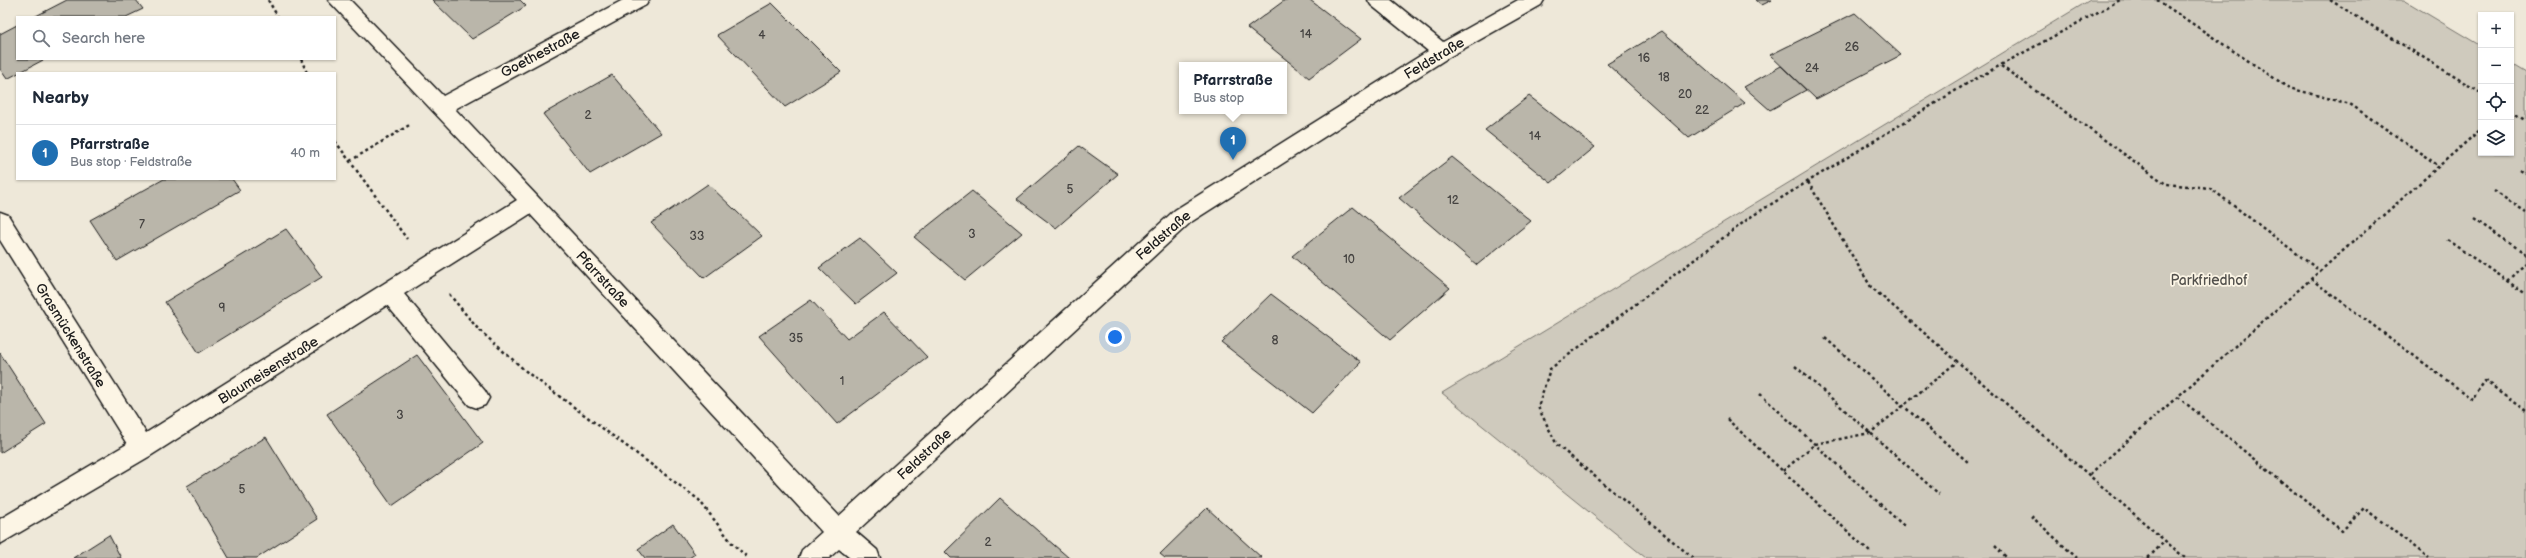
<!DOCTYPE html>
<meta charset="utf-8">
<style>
body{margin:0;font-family:"Balsamiq Sans",sans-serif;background:#f2f2f3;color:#1f2937}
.controls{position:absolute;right:12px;top:12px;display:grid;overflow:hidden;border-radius:0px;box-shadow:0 1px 3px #0004}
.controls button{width:36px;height:36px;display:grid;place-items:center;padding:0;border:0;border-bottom:1px solid #e0e1e3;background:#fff;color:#1f2937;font:20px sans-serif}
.you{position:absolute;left:1115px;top:337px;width:14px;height:14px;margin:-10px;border:3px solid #fff;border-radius:50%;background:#1a73e8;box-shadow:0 0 0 6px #1a73e833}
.badge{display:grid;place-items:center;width:26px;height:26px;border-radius:50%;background:#1f6fb2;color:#fff;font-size:13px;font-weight:700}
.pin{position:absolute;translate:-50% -33px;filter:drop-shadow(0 1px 2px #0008)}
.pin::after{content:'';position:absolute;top:21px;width:14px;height:12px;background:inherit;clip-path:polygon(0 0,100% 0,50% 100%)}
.popup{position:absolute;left:1179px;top:62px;width:108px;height:52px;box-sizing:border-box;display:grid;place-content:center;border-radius:0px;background:#fff;filter:drop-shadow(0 1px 3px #0005);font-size:13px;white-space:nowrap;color:#747a83}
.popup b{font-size:15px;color:#1f2937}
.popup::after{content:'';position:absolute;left:50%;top:100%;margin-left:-8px;border:8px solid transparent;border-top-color:#fff}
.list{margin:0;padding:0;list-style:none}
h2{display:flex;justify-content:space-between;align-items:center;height:52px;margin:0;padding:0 16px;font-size:17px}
h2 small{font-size:13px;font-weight:400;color:#747a83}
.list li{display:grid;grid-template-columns:26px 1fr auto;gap:12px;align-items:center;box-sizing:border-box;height:56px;padding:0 16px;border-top:1px solid #e0e1e3}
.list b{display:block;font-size:15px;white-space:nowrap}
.list p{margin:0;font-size:13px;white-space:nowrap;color:#747a83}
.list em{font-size:13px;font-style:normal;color:#747a83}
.icon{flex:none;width:22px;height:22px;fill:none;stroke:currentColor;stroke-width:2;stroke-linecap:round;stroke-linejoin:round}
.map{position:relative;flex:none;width:2526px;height:558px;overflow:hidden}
.search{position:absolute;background:#fff;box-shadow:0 1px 3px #0004;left:16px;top:16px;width:320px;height:44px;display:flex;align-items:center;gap:10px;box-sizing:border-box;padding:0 14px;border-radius:0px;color:#747a83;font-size:15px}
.panel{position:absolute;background:#fff;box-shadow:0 1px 3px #0004;left:16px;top:72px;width:320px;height:108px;border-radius:0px}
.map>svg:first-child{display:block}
</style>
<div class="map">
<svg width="2526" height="558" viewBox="0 0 2526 558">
<rect width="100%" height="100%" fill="#eee8d9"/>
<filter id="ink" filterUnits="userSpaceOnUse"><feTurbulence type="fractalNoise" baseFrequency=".025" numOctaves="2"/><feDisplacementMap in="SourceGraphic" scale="8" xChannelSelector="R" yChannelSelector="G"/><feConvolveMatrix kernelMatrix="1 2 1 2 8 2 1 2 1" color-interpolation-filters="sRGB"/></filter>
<g filter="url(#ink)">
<path fill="#cfcabd" stroke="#76736c" d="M2090,0H2404L2481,46V153H2511V64L2526,73V558H1646L1442,393Z"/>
<path fill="#bab6aa" stroke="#1c1c1c" d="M67,0H136L143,9L126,17H34Z
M432,0H520L526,6L472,39Z
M1285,0H1310L1361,39L1309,78L1247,28Z
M1756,0H1772L1762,5Z
M772,3L841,72L785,107L717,35Z
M1855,13L1901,55L1816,99L1770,55Z
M17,25V59H45L7,79L0,69V34Z
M1662,31L1745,103L1689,138L1607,64Z
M1781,66L1806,90L1770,110L1744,87Z
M612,75L661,133L590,174L543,114Z
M1529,96L1595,147L1551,183L1485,130Z
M1079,146L1118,174L1056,228L1017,199Z
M1452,157L1531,221L1477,265L1399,198Z
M164,179H232L240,190L117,261L90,220Z
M708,184L762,236L704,278L651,223Z
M972,191L1022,233L965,280L914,237Z
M1353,207L1450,288L1390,340L1292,256Z
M286,229L322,277L199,353L165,302Z
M860,238L897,273L856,304L819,268Z
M1271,294L1361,362L1312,413L1221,342Z
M811,300L847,339L884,312L927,357L837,424L759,336Z
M0,353L46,424L0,453Z
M417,355L483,443L392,506L327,414Z
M266,437L317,519L257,558H229L187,486Z
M1000,498L1069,558H951L945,552Z
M1207,508L1262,558H1165L1160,554Z
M673,524L695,554L689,558H645L638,549Z
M109,535L121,558H73Z"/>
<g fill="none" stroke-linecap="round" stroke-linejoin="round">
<g stroke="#1c1c1c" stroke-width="3">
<path id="minor" d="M328,0H350L443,96L623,0H649L646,5L455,109L839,516L1175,210L1428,51L1371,5L1368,0H1391L1443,42L1518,0H1544L1541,5L1449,57L1191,222L856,532L877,550L880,558H850L839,549L829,558H799L802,550L822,532L530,214L404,294L485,391L489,398L485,405L477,408L469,405L387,305L150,456L0,544V519L127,444L0,240V212L8,215L146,433L517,200Z"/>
</g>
<path stroke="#1c1c1c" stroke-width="2.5" stroke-dasharray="3 3" stroke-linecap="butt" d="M268,0L278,17
M2157,0L2289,88L2350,104L2439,166
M2330,0L2481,93
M301,59L307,73
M2001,66L2166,184L2210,188L2320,271
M2511,111L2526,121
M335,141L407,239
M350,161L411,124
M2520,170L2526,174
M1808,182L1871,287L2185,558
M2494,191L2526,212
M2474,219L2526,254
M2447,240L2526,294
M2311,279L2472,399L2485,381L2526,410
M2507,281L2526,263
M449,294L478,329L528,373L699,500L732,543L748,558
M1825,338L1969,463
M1795,366L1939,494
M1760,394L1904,526
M2178,397L2342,531L2364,508L2429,558
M1727,419L1871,553
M1783,471L1815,444L1870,433L1958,361
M2090,474L2481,129
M2031,516L2077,558
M1995,546L2007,558
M1693,558L1557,445L1538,407L1550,369L1752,216L1968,83L2120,0
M2148,558L2165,541"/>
<use href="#minor" fill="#fcf5e5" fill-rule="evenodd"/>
</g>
</g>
<g text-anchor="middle" stroke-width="3.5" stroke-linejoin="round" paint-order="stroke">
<g font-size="12" fill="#444240">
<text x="1306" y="38">14</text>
<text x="762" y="39">4</text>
<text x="1852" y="51">26</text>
<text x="1644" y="62">16</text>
<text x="1812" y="72">24</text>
<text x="1664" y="81">18</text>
<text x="1685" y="98">20</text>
<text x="1702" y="114">22</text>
<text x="588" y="119">2</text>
<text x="1535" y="140">14</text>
<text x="1070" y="193">5</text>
<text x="1453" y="204">12</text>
<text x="142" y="228">7</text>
<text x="972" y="238">3</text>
<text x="697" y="240">33</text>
<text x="1349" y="263">10</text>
<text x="222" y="312">9</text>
<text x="796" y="342">35</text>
<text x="1275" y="344">8</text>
<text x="842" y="385">1</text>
<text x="400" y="419">3</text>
<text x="242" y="493">5</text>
<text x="988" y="546">2</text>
</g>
<g font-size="14" fill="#1c1c1c" stroke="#fcf5e5">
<text transform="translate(540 53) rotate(-28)" y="5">Goethestraße</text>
<text transform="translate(1434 58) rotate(-31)" y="5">Feldstraße</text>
<text transform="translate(1163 235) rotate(-41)" y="5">Feldstraße</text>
<text transform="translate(603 279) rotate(47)" y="5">Pfarrstraße</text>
<text transform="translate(71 335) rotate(58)" y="5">Grasmückenstraße</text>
<text transform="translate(268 370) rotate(-32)" y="5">Blaumeisenstraße</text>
<text transform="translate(924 454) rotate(-43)" y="5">Feldstraße</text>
</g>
<g font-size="14" fill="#52504c" stroke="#fcf5e5">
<text x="2209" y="285">Parkfriedhof</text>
</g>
</g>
</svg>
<div class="controls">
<button>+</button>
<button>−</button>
<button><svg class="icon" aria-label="locate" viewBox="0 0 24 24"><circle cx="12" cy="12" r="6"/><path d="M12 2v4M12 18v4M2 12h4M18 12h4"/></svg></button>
<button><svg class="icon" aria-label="layers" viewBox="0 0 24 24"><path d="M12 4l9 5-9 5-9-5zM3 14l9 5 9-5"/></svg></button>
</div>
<div class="you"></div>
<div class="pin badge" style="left:1233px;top:160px">1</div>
<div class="popup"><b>Pfarrstraße</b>Bus stop</div>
<div class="search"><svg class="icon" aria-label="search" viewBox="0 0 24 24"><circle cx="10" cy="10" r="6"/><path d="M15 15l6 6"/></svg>Search here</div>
<section class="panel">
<h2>Nearby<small></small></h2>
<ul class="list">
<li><span class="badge">1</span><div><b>Pfarrstraße</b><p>Bus stop · Feldstraße</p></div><em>40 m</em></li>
</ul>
</section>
</div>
